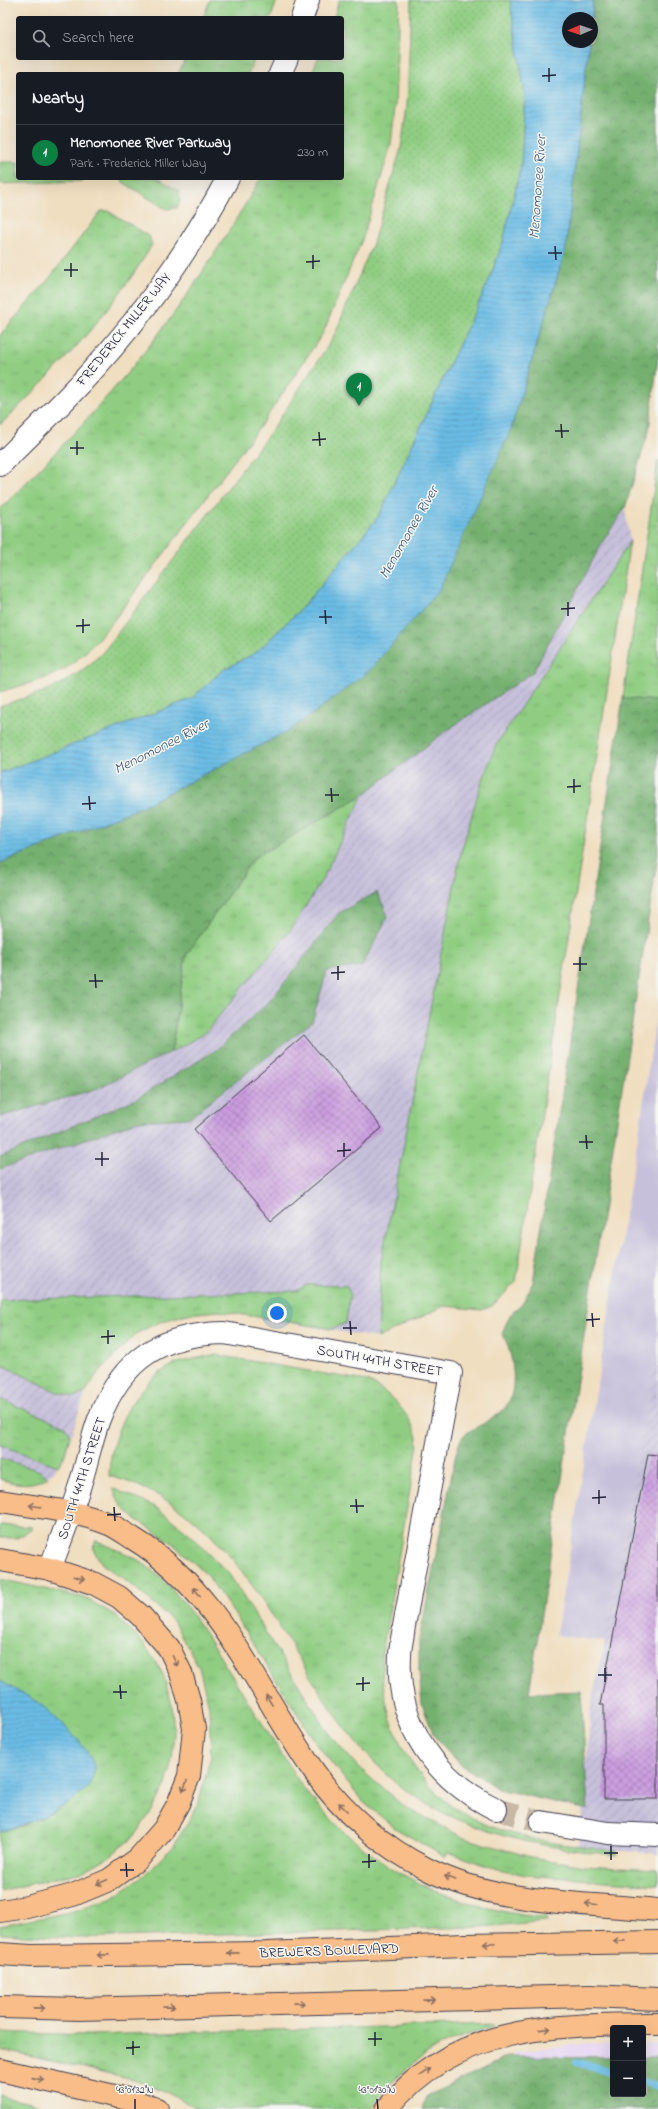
<!DOCTYPE html>
<meta charset="utf-8">
<style>
body{margin:0;font-family:"Indie Flower",sans-serif;background:#242831;color:#f1f3f6}
.controls{position:absolute;right:12px;bottom:12px;display:grid;overflow:hidden;border-radius:4px;box-shadow:0 4px 16px #0002}
.controls button{width:36px;height:36px;display:grid;place-items:center;padding:0;border:0;border-bottom:1px solid #363941;background:#171b24;color:#f1f3f6;font:20px sans-serif}
.compass{position:absolute;left:562px;top:12px;width:36px;height:36px;border-radius:50%;background:#171b24;box-shadow:0 4px 16px #0002;rotate:268deg}
.you{position:absolute;left:277px;top:1313px;width:14px;height:14px;margin:-10px;border:3px solid #fff;border-radius:50%;background:#1a73e8;box-shadow:0 0 0 6px #1a73e833}
.badge{display:grid;place-items:center;width:26px;height:26px;border-radius:50%;background:#0b8043;color:#fff;font-size:13px;font-weight:700}
.pin{position:absolute;translate:-50% -33px;filter:drop-shadow(0 1px 2px #0008)}
.pin::after{content:'';position:absolute;top:21px;width:14px;height:12px;background:inherit;clip-path:polygon(0 0,100% 0,50% 100%)}
.list{margin:0;padding:0;list-style:none}
h2{display:flex;justify-content:space-between;align-items:center;height:52px;margin:0;padding:0 16px;font-size:17px}
h2 small{font-size:13px;font-weight:400;color:#9ea1a6}
.list li{display:grid;grid-template-columns:26px 1fr auto;gap:12px;align-items:center;box-sizing:border-box;height:56px;padding:0 16px;border-top:1px solid #363941}
.list b{display:block;font-size:15px;white-space:nowrap}
.list p{margin:0;font-size:13px;white-space:nowrap;color:#9ea1a6}
.list em{font-size:13px;font-style:normal;color:#9ea1a6}
.icon{flex:none;width:22px;height:22px;fill:none;stroke:currentColor;stroke-width:2;stroke-linecap:round;stroke-linejoin:round}
.map{position:relative;flex:none;width:658px;height:2109px;overflow:hidden}
.search{position:absolute;background:#171b24;box-shadow:0 4px 16px #0002;left:16px;top:16px;width:328px;height:44px;display:flex;align-items:center;gap:10px;box-sizing:border-box;padding:0 14px;border-radius:4px;color:#9ea1a6;font-size:15px}
.panel{position:absolute;background:#171b24;box-shadow:0 4px 16px #0002;left:16px;top:72px;width:328px;height:108px;border-radius:4px}
.map>svg:first-child{display:block}
</style>
<div class="map">
<svg width="658" height="2109" viewBox="0 0 658 2109">
<defs>
<pattern id="industrial-furrows" width="10" height="10" patternUnits="userSpaceOnUse"><rect width="10" height="10" fill="#c6c0da"/><path d="M-1 1l2-2M0 10L10 0M9 11l2-2" fill="none" stroke="#aaa5bc"/></pattern>
<pattern id="grass-tufts" width="24" height="20" patternUnits="userSpaceOnUse"><rect width="24" height="20" fill="#90cd82"/><path d="M3 7l-1-3M5 7V3M7 7l1-3M15 17l-1-3M17 17v-4M19 17l1-3" fill="none" stroke="#7cb071"/></pattern>
<pattern id="forest-crowns" width="20" height="18" patternUnits="userSpaceOnUse"><rect width="20" height="18" fill="#74b070"/><path d="M2 6a3 3 0 1 1 6 0M12 15a3 3 0 1 1 6 0" fill="none" stroke="#5f8f5d"/></pattern>
<pattern id="park-dots" width="8" height="8" patternUnits="userSpaceOnUse"><rect width="8" height="8" fill="#90cd82"/><path d="M2 2h.1M6 6h.1" fill="none" stroke="#7cb071" stroke-width="1.8" stroke-linecap="round"/></pattern>
<pattern id="water-rules" width="6" height="5" patternUnits="userSpaceOnUse"><rect width="6" height="5" fill="#6abce5"/><path d="M0 2.5h6" fill="none" stroke="#5ca1c5"/></pattern>
<pattern id="building-cross-hatch" width="8" height="8" patternUnits="userSpaceOnUse"><rect width="8" height="8" fill="#cb9ddf"/><path d="M0 0l8 8M0 8l8-8" fill="none" stroke="#a480b6"/></pattern>
</defs>
<rect width="100%" height="100%" fill="#f6f6f2"/>
<filter id="ink" filterUnits="userSpaceOnUse"><feTurbulence type="fractalNoise" baseFrequency=".025" numOctaves="2"/><feDisplacementMap in="SourceGraphic" scale="8" xChannelSelector="R" yChannelSelector="G"/><feConvolveMatrix kernelMatrix="1 2 1 2 8 2 1 2 1" color-interpolation-filters="sRGB"/></filter>
<filter id="wash" filterUnits="userSpaceOnUse"><feTurbulence type="fractalNoise" baseFrequency=".012" numOctaves="4" result="noise"/><feDisplacementMap in="SourceGraphic" scale="16" xChannelSelector="R" yChannelSelector="G"/><feGaussianBlur stdDeviation="0.9" result="paint"/><feColorMatrix in="noise" values="0 0 0 0 0 0 0 0 0 0 0 0 0 0 0 0 0 1.4 0 .05"/><feComposite in="paint" operator="in"/></filter>
<g filter="url(#wash)">
<rect width="100%" height="100%" fill="#f0dec0"/>
<path fill="#e4d3f2" d="M588,2043L613,2044V2094H643V2044H658V2109H506L515,2052Z"/>
<path fill="url(#industrial-furrows)" d="M625,508L630,541L516,1282L492,1306L482,1310L444,1306L378,1338L219,1311L187,1314L160,1322L137,1333L97,1374L87,1388L64,1457L53,1472L40,1481L27,1484L12,1483L0,1479V1117L96,1089L204,1034L291,930L322,880L363,795L446,731L533,672L603,541Z
M658,1343V1854L579,1847L591,1706L605,1642Z"/>
<path fill="#c6c0da" d="M658,1004V1343L605,1642L556,1635L642,1113Z"/>
<path fill="url(#grass-tufts)" stroke="#59785e" d="M210,0H277L271,18H203Z
M339,0H399L395,107L391,145L362,240L323,333L264,421L114,620C97,640 80,662 55,674C38,682 18,686 0,692V509C61,448 121,386 172,316C204,272 233,225 261,178H342V74H311L318,58H342V18H334Z
M186,58H255L248,74H178Z
M0,162H18V178H87L84,181L0,184Z
M121,178H157L179,191L180,201L177,208L166,209L123,182Z
M101,211H108L149,236L152,245C112,312 56,371 0,425V335L48,280Z
M658,460V701L623,698Z
M630,541L516,1282L492,1306L482,1310L444,1306L378,1338L381,1262L460,856L480,787L496,745Z
M363,795L322,880L291,930L204,1034L171,1052L186,955L254,858Z
M307,1285L347,1286L350,1294L346,1323L333,1329L219,1311L187,1314L160,1322L137,1333L97,1374L85,1393L74,1397L57,1392L0,1364V1300L297,1291Z
M216,1355L367,1381C389,1391 416,1419 418,1444L382,1653C379,1727 419,1800 490,1826C530,1842 575,1846 617,1851V1855C533,1847 443,1830 380,1768C284,1674 254,1514 109,1476C110,1437 130,1392 164,1370C179,1360 198,1358 216,1355Z
M0,1399L65,1426L70,1436L64,1457L58,1466L0,1445Z
M0,1458L40,1471L48,1477C31,1486 18,1485 0,1479Z
M112,1488L154,1506L189,1533L229,1574L330,1735L358,1767L403,1806L464,1838L531,1857L584,1866L658,1870V1885L526,1875L494,1868L448,1852L445,1857L395,1828L363,1802L318,1746L235,1615L207,1575L171,1542L135,1519L122,1507Z
M0,1525L32,1527L31,1530L17,1538H0Z
M96,1540C109,1547 125,1552 138,1560C181,1588 207,1637 234,1679C249,1703 264,1726 279,1750C287,1762 294,1775 302,1786C365,1867 447,1908 547,1918V1921L481,1927L77,1938L0,1934V1926L70,1912L113,1897L143,1876L173,1847L198,1805L211,1756L209,1707L199,1667L173,1621L132,1585L102,1564L93,1549Z
M0,1579L85,1598L115,1615L144,1644L163,1674L172,1705L174,1735L172,1759L166,1785L152,1811L132,1839L107,1858L82,1872L0,1891V1832L26,1825L81,1743L38,1703L0,1681Z
M494,2024V2026C480,2031 466,2035 453,2040C421,2053 390,2081 371,2109H198L162,2090L125,2077L0,2050V2032L88,2035Z
M0,2096L57,2109H0Z"/>
<path fill="url(#forest-crowns)" stroke="#4b6956" d="M593,0H658V357L649,430L625,508L603,541L533,672L446,731L363,795L254,858L186,955L171,1052L96,1089L0,1117V863L139,808L292,729L511,429L566,248L589,42H592Z
M623,698L658,701V855L529,1693L581,1691L588,1810L498,1789L460,1764L434,1736L422,1704L419,1671V1640L456,1453C458,1449 459,1440 463,1436C471,1428 493,1421 504,1409C520,1391 513,1352 502,1333L510,1315L524,1301L533,1282Z
M377,892L388,916L362,966L327,971L312,1022L189,1118L138,1121L0,1169V1157L136,1099L216,1050L270,1001L339,913Z
M509,2056L613,2057V2094H643V2057H658V2109H423L427,2096Z"/>
<path fill="url(#park-dots)" stroke="#59785e" d="M411,0H510L525,94L521,166L503,242L488,283L379,516L302,608L257,652L223,670L191,699L0,773V706C45,691 69,686 104,651L272,430L333,338L373,243L401,148L407,107Z"/>
<path fill="url(#water-rules)" stroke="#466f90" d="M510,0H593L592,18H568V42H589L566,248L511,429L439,590L368,672L292,729L139,808L0,863V773L191,699L223,670L257,652L302,608L379,516L488,283L503,242L521,166L525,94Z
M0,1681C12,1688 25,1694 37,1702C50,1711 94,1752 94,1767C96,1802 27,1824 0,1832Z"/>
<g fill="none" stroke-linecap="round" stroke-linejoin="round">
<path stroke="#6abce5" stroke-width="8" d="M576,2062L613,2073
M643,2082L658,2086"/>
</g>
<g id="blocks">
<path fill="url(#building-cross-hatch)" d="M304,1035L382,1128L271,1221L194,1129Z
M648,1454L658,1455V1799H604V1705H600Z"/>
</g>
</g>
<g filter="url(#ink)">
<use href="#blocks" fill-opacity="0" stroke="#413e4f" stroke-width="1"/>
<g fill="none" stroke-linecap="round" stroke-linejoin="round">
<path stroke="#c7b8a5" stroke-width="22" stroke-dasharray="22 11" stroke-linecap="butt" d="M496,1809L541,1822"/>
<g stroke="#413e4f" stroke-width="24">
<path id="minor" d="M50,1569C61,1539 73,1509 82,1478C88,1458 92,1438 99,1419C122,1359 161,1334 224,1333L451,1373L404,1626C403,1636 400,1646 400,1656C396,1725 436,1780 496,1809
M541,1822L608,1833L658,1835"/>
</g>
<g stroke="#413e4f" stroke-width="24">
<path id="tertiary" d="M302,18L308,0
M280,74L287,58
M0,465C27,438 55,411 81,383C138,322 189,251 228,178"/>
</g>
<g stroke="#413e4f" stroke-width="24">
<path id="motorway" d="M0,1501C37,1507 74,1510 109,1524C118,1528 126,1534 134,1539C222,1593 257,1691 315,1773C343,1813 383,1847 427,1869C495,1904 583,1903 658,1910
M0,1560L50,1569L93,1583L119,1597L141,1616L169,1648L181,1673L189,1700L194,1729L189,1776L178,1804L164,1829L138,1859L109,1880L73,1895L27,1907L0,1911
M0,1954L31,1956L266,1953L464,1945L658,1942
M0,2007L79,2009L590,1996L658,1999
M0,2070L132,2100L157,2109
M387,2109C455,2023 558,2025 658,2024"/>
</g>
<use href="#minor" stroke="#fff" stroke-width="22"/>
<use href="#tertiary" stroke="#fff" stroke-width="22"/>
<use href="#motorway" stroke="#f8bd89" stroke-width="22"/>
</g>
<defs><path id="oneway-shaft" d="M-6 0H5M1.5-3L5.5 0L1.5 3" fill="none" stroke-width="1.6" stroke-linecap="round" stroke-linejoin="round"/></defs>
<g stroke="#8d7062">
<use href="#oneway-shaft" transform="translate(35 1506) rotate(-171)"/>
<use href="#oneway-shaft" transform="translate(79 1578) rotate(17)"/>
<use href="#oneway-shaft" transform="translate(197 1592) rotate(-129)"/>
<use href="#oneway-shaft" transform="translate(175 1661) rotate(64)"/>
<use href="#oneway-shaft" transform="translate(269 1700) rotate(-122)"/>
<use href="#oneway-shaft" transform="translate(185 1786) rotate(111)"/>
<use href="#oneway-shaft" transform="translate(343 1807) rotate(-135)"/>
<use href="#oneway-shaft" transform="translate(450 1878) rotate(-160)"/>
<use href="#oneway-shaft" transform="translate(102 1882) rotate(157)"/>
<use href="#oneway-shaft" transform="translate(591 1904) rotate(-175)"/>
<use href="#oneway-shaft" transform="translate(619 1941) rotate(179)"/>
<use href="#oneway-shaft" transform="translate(489 1944) rotate(178)"/>
<use href="#oneway-shaft" transform="translate(233 1953) rotate(179)"/>
<use href="#oneway-shaft" transform="translate(103 1955) rotate(179)"/>
<use href="#oneway-shaft" transform="translate(429 2000) rotate(-1)"/>
<use href="#oneway-shaft" transform="translate(299 2003) rotate(-1)"/>
<use href="#oneway-shaft" transform="translate(169 2007) rotate(-1)"/>
<use href="#oneway-shaft" transform="translate(39 2008) rotate(1)"/>
<use href="#oneway-shaft" transform="translate(545 2029) rotate(-6)"/>
<use href="#oneway-shaft" transform="translate(425 2072) rotate(-36)"/>
<use href="#oneway-shaft" transform="translate(38 2079) rotate(13)"/>
</g>
</g>
<path fill="none" stroke="#22223b" stroke-width="1.5" d="M549,68V82M542,76L556,75M555,246L556,260M548,253H562M313,255V269M306,262L320,261M71,263V277M64,270H78M561,424L562,438M555,431H569M319,432L320,446M312,440L326,439M77,441V455M70,448H84M568,602V616M561,609L575,608M325,610L326,624M319,617H332M83,619V633M76,626L90,625M574,779V793M567,787L581,786M331,788L332,802M325,795H339M89,796L90,810M82,804L96,803M580,957V971M573,964H587M338,966V980M331,973L345,972M95,974L96,988M89,981H103M586,1135L587,1149M579,1142H593M344,1143V1157M337,1151L351,1150M102,1152V1166M95,1159H109M592,1313L593,1327M586,1320L600,1319M350,1321L351,1335M343,1328H357M108,1330V1344M101,1337L115,1336M599,1490V1504M592,1498L606,1497M356,1499L357,1513M350,1506H364M114,1507L115,1521M107,1515L121,1514M605,1668V1682M598,1675H612M363,1677V1691M356,1684L370,1683M120,1685L121,1699M113,1692H127M611,1846V1860M604,1853H618M369,1854V1868M362,1862L376,1861M126,1863L127,1877M120,1870H134M375,2032V2046M368,2039H382M133,2041V2055M126,2048L140,2047M135,2099V2109M377,2099L378,2109"/>
<g text-anchor="middle" stroke-width="3" stroke-linejoin="round" paint-order="stroke">
<g font-size="14" fill="#22223b" stroke="#f6f6f2">
<text transform="translate(123 329) rotate(-51)" y="5">FREDERICK MILLER WAY</text>
<text transform="translate(380 1360) rotate(10)" y="5">SOUTH 44TH STREET</text>
<text transform="translate(81 1478) rotate(-72)" y="5">SOUTH 44TH STREET</text>
<text transform="translate(329 1950) rotate(-2)" y="5">BREWERS BOULEVARD</text>
</g>
<g font-size="15" font-style="italic" fill="#3b5876" stroke="#f6f6f2">
<text transform="translate(537 187) rotate(-86)" y="5">Menomonee River</text>
<text transform="translate(408 532) rotate(-60)" y="5">Menomonee River</text>
<text transform="translate(161 746) rotate(-27)" y="5">Menomonee River</text>
</g>
</g>
<g font-size="10" text-anchor="middle" fill="#22223b" stroke="#f6f6f2" stroke-width="3" stroke-linejoin="round" paint-order="stroke">
<text x="135" y="2093">43°01'32"N</text>
<text x="377" y="2093">43°01'30"N</text>
</g>
</svg>
<div class="controls">
<button>+</button>
<button>−</button>
</div>
<svg class="compass" viewBox="-18 -18 36 36"><path d="M0-13l5 13h-10z" fill="#e53935"/><path d="M0 13l5-13h-10z" fill="#9ea1a6"/></svg>
<div class="you"></div>
<div class="pin badge" style="left:359px;top:406px">1</div>
<div class="search"><svg class="icon" aria-label="search" viewBox="0 0 24 24"><circle cx="10" cy="10" r="6"/><path d="M15 15l6 6"/></svg>Search here</div>
<section class="panel">
<h2>Nearby<small></small></h2>
<ul class="list">
<li><span class="badge">1</span><div><b>Menomonee River Parkway</b><p>Park · Frederick Miller Way</p></div><em>230 m</em></li>
</ul>
</section>
</div>
